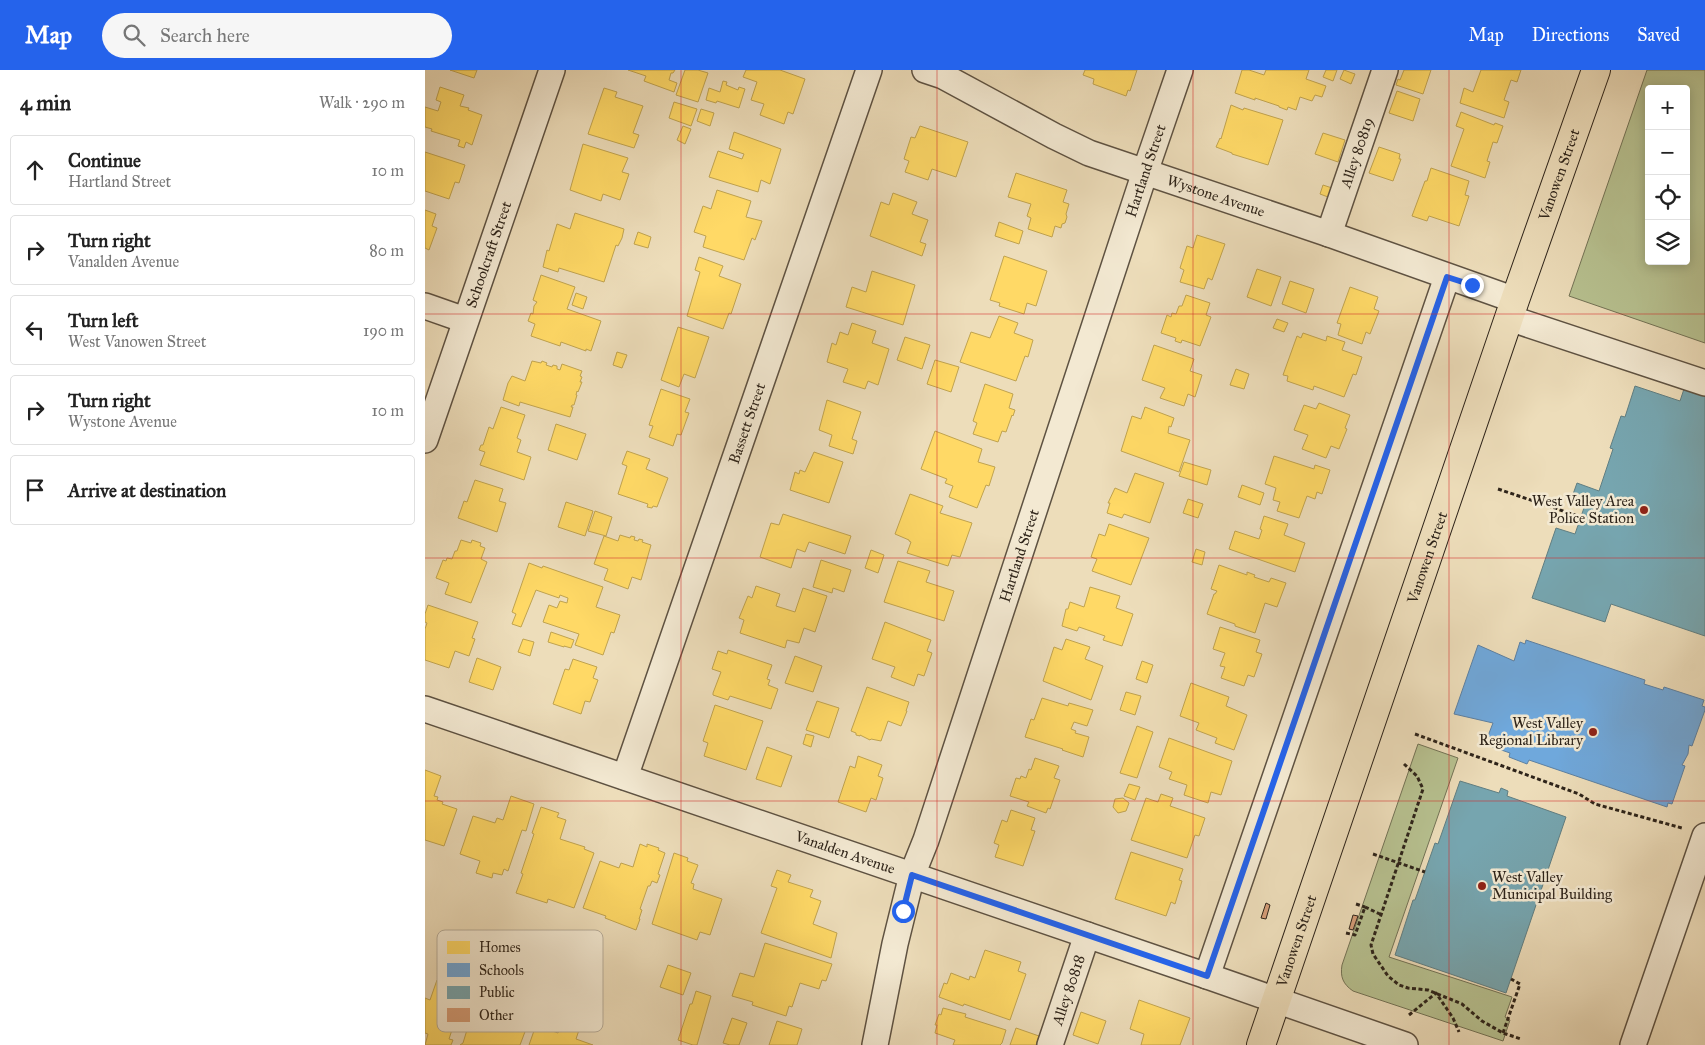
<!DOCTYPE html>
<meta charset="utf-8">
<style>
body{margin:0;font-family:"IM FELL Great Primer",serif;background:#f6f6f6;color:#222}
.controls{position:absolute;right:15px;top:15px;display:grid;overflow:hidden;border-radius:5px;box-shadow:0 2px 12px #0003}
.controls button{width:45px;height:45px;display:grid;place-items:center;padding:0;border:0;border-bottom:1px solid #e0e0e0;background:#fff;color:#222;font:25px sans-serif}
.stop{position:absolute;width:15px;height:15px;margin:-11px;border:4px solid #2563eb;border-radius:50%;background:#fff}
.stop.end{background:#2563eb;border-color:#fff;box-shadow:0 1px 5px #0008}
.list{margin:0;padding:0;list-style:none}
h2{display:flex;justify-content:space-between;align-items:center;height:65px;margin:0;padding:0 20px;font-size:21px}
h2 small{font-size:16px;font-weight:400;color:#767676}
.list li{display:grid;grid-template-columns:32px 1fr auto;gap:15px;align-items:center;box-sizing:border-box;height:70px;margin:0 10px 10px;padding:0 10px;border:1px solid #e0e0e0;border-radius:5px}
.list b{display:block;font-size:19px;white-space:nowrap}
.list p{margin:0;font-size:16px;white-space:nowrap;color:#767676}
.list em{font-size:16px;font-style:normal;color:#767676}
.icon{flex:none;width:28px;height:28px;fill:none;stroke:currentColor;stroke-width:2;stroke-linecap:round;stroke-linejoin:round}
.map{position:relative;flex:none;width:1280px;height:975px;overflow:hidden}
header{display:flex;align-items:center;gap:30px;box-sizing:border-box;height:70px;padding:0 25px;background:#2563eb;color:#fff}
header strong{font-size:24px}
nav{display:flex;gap:28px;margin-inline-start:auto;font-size:18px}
.search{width:350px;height:45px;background:#f6f6f6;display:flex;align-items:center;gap:12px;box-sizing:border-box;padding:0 18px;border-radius:28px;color:#767676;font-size:19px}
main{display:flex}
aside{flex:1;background:#fff}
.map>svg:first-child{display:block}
</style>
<header>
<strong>Map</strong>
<div class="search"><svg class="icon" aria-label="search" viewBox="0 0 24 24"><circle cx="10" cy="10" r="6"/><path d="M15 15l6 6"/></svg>Search here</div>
<nav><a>Map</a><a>Directions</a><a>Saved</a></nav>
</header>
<main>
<aside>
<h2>4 min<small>Walk · 290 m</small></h2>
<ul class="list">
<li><svg class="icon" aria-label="ahead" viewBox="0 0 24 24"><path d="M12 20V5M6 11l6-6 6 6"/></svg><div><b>Continue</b><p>Hartland Street</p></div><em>10 m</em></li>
<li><svg class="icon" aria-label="right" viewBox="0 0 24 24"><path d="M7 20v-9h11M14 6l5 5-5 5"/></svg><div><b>Turn right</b><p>Vanalden Avenue</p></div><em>80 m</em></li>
<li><svg class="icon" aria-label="left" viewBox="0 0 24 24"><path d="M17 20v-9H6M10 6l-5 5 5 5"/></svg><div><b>Turn left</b><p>West Vanowen Street</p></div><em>190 m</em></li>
<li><svg class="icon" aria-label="right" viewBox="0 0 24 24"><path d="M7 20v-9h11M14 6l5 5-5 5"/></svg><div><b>Turn right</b><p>Wystone Avenue</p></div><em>10 m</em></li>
<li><svg class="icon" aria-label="arrive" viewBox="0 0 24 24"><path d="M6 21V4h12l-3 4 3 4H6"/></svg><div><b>Arrive at destination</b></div></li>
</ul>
</aside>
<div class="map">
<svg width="1280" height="975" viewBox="0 0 1280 975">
<rect width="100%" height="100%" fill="#edddba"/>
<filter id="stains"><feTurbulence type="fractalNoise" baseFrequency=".004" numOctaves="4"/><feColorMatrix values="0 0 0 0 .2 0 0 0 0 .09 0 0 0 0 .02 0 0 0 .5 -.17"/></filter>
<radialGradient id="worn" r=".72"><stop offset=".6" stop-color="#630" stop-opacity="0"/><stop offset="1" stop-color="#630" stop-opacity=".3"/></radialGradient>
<path fill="#b7c190" stroke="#727255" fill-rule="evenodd" d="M1222,0H1280V273L1144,226ZM1224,19H1261V191H1224Z
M993,674L1033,688L964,887L1087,927L1080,947L1085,950L1078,971L928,921C918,914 915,907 917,895Z"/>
<path fill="#ffd966" stroke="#c0a34f" d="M25,0H52L49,8Z
M203,0H250L248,3H246L244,10L252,13L249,22L219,11L221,6Z
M260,0H273L283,3L273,32L251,25Z
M321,0H355L380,9L368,44L363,42L359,54L335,45L339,34L326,30L332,12L318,7Z
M660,0H712L705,21L703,20L701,26L668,14L669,9L658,5Z
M817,0H824L839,5L841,0H884L881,9L901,16L897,27L890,25L887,31L875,27L871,40L863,37L862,40L854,37V36L830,28V30L810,23Z
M901,0H912L908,11L898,7Z
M919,0L930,4L926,14L915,9Z
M979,0H1006L998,24L971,15L973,9L975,10Z
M1056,0H1096L1092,12L1086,10L1079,30L1084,32L1079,48L1035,33L1039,18L1048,22Z
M298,11L302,12L301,15L313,20L314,17L320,19L314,38L292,31L291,33L281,30L284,18L295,22Z
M15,17L39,25L35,36L44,38L43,40L57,45L47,75L41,72L39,78L33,76L35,70L6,61L7,59L0,57V37L13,41L16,32L11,30Z
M179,18L192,22L190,27L218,36L208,63L214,65L209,78L163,64Z
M972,21L995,29L988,51L964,43Z
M249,32L272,39L266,56L244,48Z
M806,35L818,40L819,38L858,50L843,95L807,84V83L791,77L795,68L796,69Z
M276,39L289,43L285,56L272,51Z
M1036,42L1069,55L1070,53L1078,56L1072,73L1068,72L1062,91L1065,92L1060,108L1026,96L1039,59L1031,56Z
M258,56L266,59L260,74L252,70Z
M495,56L543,72L531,107L507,99L503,110L480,102L484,91L479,89L486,67L490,68Z
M309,62L356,79L345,114L336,110L333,122L284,107L293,81L317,89L319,84L304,79Z
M898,63L920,70L913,92L890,84Z
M158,74L203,88L197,102L204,104L195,130L178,124L176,131L145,120Z
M954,77L975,84L974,89H976L968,111L944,103Z
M0,82L40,95L34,113L30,112L24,129L0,121Z
M1006,98L1044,111L1040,125L1044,126L1034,156L1004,146L1002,151L987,146L1000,111H1002Z
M591,103L642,120L638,132L644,134L641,144L642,147L640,153L637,154L636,158L630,156L627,167L603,159L606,148L602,146L606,134L583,127Z
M898,115L907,118L903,127L895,124Z
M292,120L326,131L321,147L337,151L330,170L327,168L319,190L278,177L281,166L269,162L278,136L286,139Z
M468,123L492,132L487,144L503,150L495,172L501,174L497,186L445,166L456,132L464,135Z
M0,140L11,144L7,156L12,158L4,180L0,178Z
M150,143L199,159L197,168L193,176L191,175L179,212L134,198L133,202L118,197L122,180L124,181L132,154L145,159Z
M574,152L598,161L594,174L570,166Z
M213,162L226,167L223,178L209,174Z
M772,165L800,174L787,210L783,208L779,219L755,212L759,200L755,198L762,176L768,178Z
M579,186L622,201L611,236L602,233L599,244L574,236L575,233L565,230Z
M274,187L298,196L294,206L316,214L306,244L304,243L298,259L262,246L275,202L270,200Z
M832,199L856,207L846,236L822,227Z
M447,201L490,215L478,255L421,237L427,217L441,222Z
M116,205L150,217L142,239L176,251L166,281L161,279V281L136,272L135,276L106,266L110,254L103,251L106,243L108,244L109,236L112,232L108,230Z
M865,211L889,219L881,243L857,234Z
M925,217L953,227L949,239L954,241L945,264L941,262L937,274L913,265L916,254L912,253Z
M151,223L162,227L158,239L147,235Z
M761,225L785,233L781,245L786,247L775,276L757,270L756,273L750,271L751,268L736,263L742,245L746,247L747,243L751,244L754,236H757Z
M574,246L593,253L589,263L608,270L603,287L600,286L591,311L535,292L546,262L565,268Z
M852,249L863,253L859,262L848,258Z
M427,253L451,261L447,273L464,279L453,315L443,311L440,319L418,312L423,299L402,292L407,273L411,275L415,262L423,265Z
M253,257L284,267L270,308L259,304L254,317L236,310Z
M878,263L901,271L902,266L920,272L917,280L937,287L931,305L928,304L919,327L889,316L888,320L862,311L863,306L858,305L872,266L876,268Z
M480,267L505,275L497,299L472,290Z
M729,275L769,289L765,301L777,305L770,327L763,324L759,336L735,328L740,318L717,310Z
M192,282L202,285L197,298L188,295Z
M510,290L534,297L526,322L502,314Z
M107,291L116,293L117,291L122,293L121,295L127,297L128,295L132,296V299L135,300L137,294L157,301L155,306L157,307L155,312H157L153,322L152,321L151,325H152L149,335H147L146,337H148L145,347L95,332L94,336L78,330L83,313L87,306L100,311Z
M811,299L824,304L819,319L805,315Z
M560,314L588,324L584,338L590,340L588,346L587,345L581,362L577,361L573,372L548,364L552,353L548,351Z
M236,319L265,329L260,342L264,343L256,365L252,364L248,376L224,367L228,356L224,355Z
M402,330L436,342L427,369L432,371L428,384L404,376L407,365L394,360Z
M894,333L925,345L920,358L922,359L914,379L906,376L901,388L877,379L883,365L869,360L879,335L891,339Z
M76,337L100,345L92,368L96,370L92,382L106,387L99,410L55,395L60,382L54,380L56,375H58L64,357L68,359Z
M720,337L749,348L746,357L744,356L743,363L765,370L754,402L696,381L707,346L716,349Z
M131,354L161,364L152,390L123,380Z
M510,361L557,379L553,392L570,397L564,416L561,415L552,438L524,427L528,416L520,413L522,409L496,399Z
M202,381L225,389L221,399L243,408L232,437L228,436L227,438L222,437L223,434L193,424L202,396L197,394Z
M389,382L418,392L404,433L365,420L370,402L374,404L375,400L380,402Z
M849,386L889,399L890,395L905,400L897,424L892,422L890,429L882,426L874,448L852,441L855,432L848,430L851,418L840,414Z
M759,392L786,400L782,415L754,406Z
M710,403L739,413L725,453L699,444L697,448L682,443L685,433H683L690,418L702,423Z
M50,410L78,419L74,431L81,433L72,462L33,448L39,431L42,432Z
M817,415L839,423L835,435L813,427Z
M485,424L518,436L515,443L547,453L535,487L527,485L523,496L482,483L486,472L484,471V470L470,464Z
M763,429L778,434L773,448L758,443Z
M141,432L168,441L160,466L133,457Z
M170,441L187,447L181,466L163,461Z
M358,444L426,466L420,484L384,472L380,482L372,479L366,498L335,487L346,453L354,455Z
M839,446L863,454L859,465L880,473L870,502L804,479L810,461L834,469L837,460L835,459Z
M684,454L724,468L706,515L667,501L672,489L666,487L674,464L680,466Z
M195,465L205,468L206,466L210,467L209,470L213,471L214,469L218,470L217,472L226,475L216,510L207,507L203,519L179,510L183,499L169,494L179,466L193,471Z
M36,470L46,473L47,470L56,473L55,476L60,478L56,489L62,492L46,533L20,524L24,513L11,508L18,490L21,491L22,488L27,489L30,481H32Z
M771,479L780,482L777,495L767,492Z
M446,480L459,485L453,503L440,498Z
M396,490L426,500L419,522L408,518L407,523L388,517Z
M473,491L505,501L501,512L529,521L519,551L459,532Z
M104,493L117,498L118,496L178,517L171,537L195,545L189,563L186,562L178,585L150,575L154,564L118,552L124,535L132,538L135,531L142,533L143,528L135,525L134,528L111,520L96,557L87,554L91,544L87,542Z
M794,495L822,505V502L830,505L829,507L844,512L846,508L861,513L852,537L840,533L830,563L810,556V554L782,544L789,524H790L792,521L786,519Z
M331,516L355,524L351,536L370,542L378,518L402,526L390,562L379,558L374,573L362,570L360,578L315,563L319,550L314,548L323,526L327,528Z
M665,517L695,526L691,538L708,544L697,576L678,570L680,566L654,557L652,561L637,556L641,539H643L645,532L659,537Z
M3,535L53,552L47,568L50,569L44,586L30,581L24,598L0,590V559L2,553L0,552V544Z
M460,552L506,570L502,581L507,583L499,606L493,604L489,616L466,607L470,597L447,589Z
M795,557L835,570L831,582L837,584L829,607L823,605L819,616L796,608L800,597L795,596L800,583L788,579Z
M126,562L149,570L146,578L139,576V577L123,572Z
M98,569L109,572L105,586L93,582Z
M641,569L665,577L660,589L678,596L666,630L618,611L629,577L637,580Z
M303,580L347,595L342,609L345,610L343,615L353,619L346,639L305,626L303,630L288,625V623L296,602L287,599L293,581L302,584Z
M370,586L397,596L388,622L360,613Z
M52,588L76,597L68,620L44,612Z
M148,589L172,597L168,608L173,610L165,632L160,631L156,644L128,634L140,599L144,600Z
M717,591L728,595L722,613L711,609Z
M766,613L804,627L801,636L822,645L809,680L790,673L792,668L771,660L774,653L755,646Z
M442,617L484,632L481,641H482L476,656L463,651L456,671L446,669L445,670L435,665V666L431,665V663L426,661Z
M701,622L716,626L710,645L695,640Z
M617,628L643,636L644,633L668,640L662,656L649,652L646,659L651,661L650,663L664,667L658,687L637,680L638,679L600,667L606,649L609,650Z
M392,631L414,638L404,668L381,660Z
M290,635L338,651L321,700L279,686L283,673L278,671Z
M712,656L728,662L712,708L695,703Z
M381,664L389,666L386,677L378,674Z
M744,668L807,691L796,725L786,722L783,733L759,725L762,715L744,709L747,702L734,697Z
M342,677L367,686L356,717L331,709Z
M433,686L457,695L453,706L458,708L451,730L446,728L441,742L413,732L425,696L430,698Z
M610,688L634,696L629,708L635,710L625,739L623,738L621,743L602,736L604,732L585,726L591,708L595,709L596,706L601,708L604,699L606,700Z
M0,700L16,706L9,726L13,727L12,730L18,732L17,734L32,739L19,776L0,770Z
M704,714L715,717L710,730L699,726Z
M736,724L748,728L745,736L780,748L774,766L770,765L762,788L706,770L721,728L733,732Z
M86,726L109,734L101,761L97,760L83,801L79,799L77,805L68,803L67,808L51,803L55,791L35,784L48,746L70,753L72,748L78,750Z
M698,728L704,733L701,741L693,743L688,737L690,729Z
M116,737L134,743L132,747L141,750L135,769L160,777L159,779L169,783L149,838L123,829L122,833L91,823L98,804L96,803L109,764L107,763Z
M586,740L610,748L606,760L610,761L598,796L570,787L574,775L569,773L577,750L582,752Z
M215,774L222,777V774L234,778L233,780L240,783L233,804L235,805L232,813L227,811L225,816H223L215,839L217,840L214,849H215L211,860L180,848L181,846L158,838L175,791L194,798L196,793L208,797Z
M706,782L758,799L754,810L757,811L750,834L746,832L741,846L690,829Z
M249,783L263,788L262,791L273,795L266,813L269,814L268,819L297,829L285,865L275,862L272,870L227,854Z
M352,800L366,805L363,812L388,820L385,827L396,831L388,854L412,863L406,888L336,863L352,818L346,816Z
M340,873L407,894L401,911L397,910L394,919L375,913L367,937L364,936L361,946L327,935L328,932L307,926L315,903L329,907Z
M560,880L596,892L593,901L601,904L585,950L539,934L538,936L514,927L519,913L522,914L526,903L544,910L545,906L550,908Z
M243,895L266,903L258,925L235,917Z
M12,910L40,920L24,969L28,970L26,975H0L3,964L0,963V928L5,930Z
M92,913L112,920L108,934L110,935L95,975H35L38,973L52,927L64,931L68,920L87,927Z
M271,921L286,926L272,975H268L253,970L265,934H267Z
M714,930L765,948L755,975H716L719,964L705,959Z
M518,938L541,944L540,947L581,960L577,973L575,975H528L530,970L510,963L512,955H510L514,944L516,945Z
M656,942L681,951L673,974L648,965Z
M307,948L322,953L314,975H305L298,973Z
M137,951L155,957L151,969L168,975H104L111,955L133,963Z
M352,951L377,959L372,975H344Z
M591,958L614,966L611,975H585Z"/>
<path fill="#6fa8dc" stroke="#5c80a2" d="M1101,570L1220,610L1219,614L1238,620L1239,617L1279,630L1277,636L1280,637V640L1267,676L1264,675L1263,684L1257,695L1260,696L1247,734L1243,733L1242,737L1104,690L1102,694L1084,687L1085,683L1065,676L1066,672L1061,671L1068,653L1029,644L1053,575L1089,591L1095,572L1100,574Z"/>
<path fill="#76a5af" stroke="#607e82" d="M1210,316L1255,331L1259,319L1280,326V566L1186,534L1180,552L1107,528L1131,458L1150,464L1161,432L1147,427L1152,413L1174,421L1188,379L1185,378L1196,346L1200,347Z
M1035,711L1074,723L1076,718L1083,721L1082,726L1141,747L1081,923L970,885L988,830H990L1010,773L1013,774Z"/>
<path fill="#d59d78" stroke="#2e241a" d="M841,833L845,835L841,849L836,848Z
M928,845L933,846L928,860L924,859Z"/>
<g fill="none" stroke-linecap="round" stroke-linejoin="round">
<g stroke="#5e5242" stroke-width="28">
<g id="minor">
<path id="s1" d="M500,0L518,6L629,66L664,83L904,164L1090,230"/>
<path id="s2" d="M904,164L960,0"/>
<path d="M0,236L40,250"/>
<path d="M1084,248L1280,313"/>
<path id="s3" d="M0,370L127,0"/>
<path id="s4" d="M0,639L782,906L980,975"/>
<path id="s5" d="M200,707L444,0"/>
<path d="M782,906L1022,207"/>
<path id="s6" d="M450,975L470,874L487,805L501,770L720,102L755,0"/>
<path id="s7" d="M625,975L662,865"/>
<path d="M1208,975L1280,766"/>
</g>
</g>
<g stroke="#2e241a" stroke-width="30">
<g id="major">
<path id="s8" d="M836,975L1090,230L1171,0"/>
</g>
</g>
<path stroke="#2e241a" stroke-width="3" stroke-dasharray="4 2.5" stroke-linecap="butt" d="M1073,419L1156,447
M990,664L1154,724L1170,734L1257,758
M979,694L992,706L998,719L946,875L948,884L963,906L974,915L983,918L1003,920L1037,934L1057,951L1078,963L1096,969
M948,784L1000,802
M931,834L940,837
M921,863L930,865L940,837L957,845
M984,945L1011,923L1028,948L1034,962
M1078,963L1095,914L1086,909"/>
<use href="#minor" stroke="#f3e9d2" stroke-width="25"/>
<use href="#major" stroke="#edddba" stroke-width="28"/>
</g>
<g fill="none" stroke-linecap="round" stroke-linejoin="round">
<path stroke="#2563eb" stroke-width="6" d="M478,841L487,805L782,906L1022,207L1047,215"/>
</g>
<path fill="none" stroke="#d62828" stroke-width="1" stroke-opacity="0.55" d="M256,0V975M512,0V975M768,0V975M1024,0V975M0,244H1280M0,488H1280M0,731H1280"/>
<g fill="#8f2418" stroke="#f3e9d2" stroke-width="2">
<circle cx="1219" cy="440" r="5"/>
<circle cx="1168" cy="662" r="5"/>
<circle cx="1057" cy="816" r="5"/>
</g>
<g text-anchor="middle" stroke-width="5" stroke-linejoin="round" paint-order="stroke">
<g font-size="15" fill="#2e241a" stroke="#f3e9d2">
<text dy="5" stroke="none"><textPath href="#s2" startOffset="86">Alley 80819</textPath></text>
<text dy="5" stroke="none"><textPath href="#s6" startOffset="916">Hartland Street</textPath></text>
<text dy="5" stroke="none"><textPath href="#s8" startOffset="920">Vanowen Street</textPath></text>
<text dy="5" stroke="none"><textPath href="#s1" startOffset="318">Wystone Avenue</textPath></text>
<text dy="5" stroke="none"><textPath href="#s3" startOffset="196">Schoolcraft Street</textPath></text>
<text dy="5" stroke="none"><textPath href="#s5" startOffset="374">Bassett Street</textPath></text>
<text dy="5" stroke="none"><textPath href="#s6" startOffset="511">Hartland Street</textPath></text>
<text dy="5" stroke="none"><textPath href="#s8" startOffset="515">Vanowen Street</textPath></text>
<text dy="5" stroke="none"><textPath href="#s4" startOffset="444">Vanalden Avenue</textPath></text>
<text dy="5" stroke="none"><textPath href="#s8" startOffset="110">Vanowen Street</textPath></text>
<text dy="5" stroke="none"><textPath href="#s7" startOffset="58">Alley 80818</textPath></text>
</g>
<g font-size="15" fill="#2e241a" stroke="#f3e9d2" text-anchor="end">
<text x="1209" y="436">West Valley Area<tspan x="1209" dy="17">Police Station</tspan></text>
<text x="1158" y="658">West Valley<tspan x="1158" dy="17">Regional Library</tspan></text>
<text x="1067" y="812" text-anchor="start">West Valley<tspan x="1067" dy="17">Municipal Building</tspan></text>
</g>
</g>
<rect x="12" y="860" width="166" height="102" rx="8" fill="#f3e9d2" stroke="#b8ae9b" stroke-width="1"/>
<rect x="22" y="871" width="23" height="13" fill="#ffd966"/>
<rect x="22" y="893" width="23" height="14" fill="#6fa8dc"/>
<rect x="22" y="916" width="23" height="13" fill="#76a5af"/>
<rect x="22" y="938" width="23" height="14" fill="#d59d78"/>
<g font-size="14" fill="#2e241a">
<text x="54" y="882">Homes</text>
<text x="54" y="905">Schools</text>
<text x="54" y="927">Public</text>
<text x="54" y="950">Other</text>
</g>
<rect width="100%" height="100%" filter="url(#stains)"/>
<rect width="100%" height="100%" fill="url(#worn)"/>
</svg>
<div class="controls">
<button>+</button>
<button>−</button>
<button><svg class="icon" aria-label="locate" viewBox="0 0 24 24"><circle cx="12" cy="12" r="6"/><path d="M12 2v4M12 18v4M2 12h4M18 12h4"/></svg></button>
<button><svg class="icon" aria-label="layers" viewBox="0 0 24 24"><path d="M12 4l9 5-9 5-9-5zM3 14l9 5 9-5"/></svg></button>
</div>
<div class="stop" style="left:478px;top:841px"></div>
<div class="stop end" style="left:1047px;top:215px"></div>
</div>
</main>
